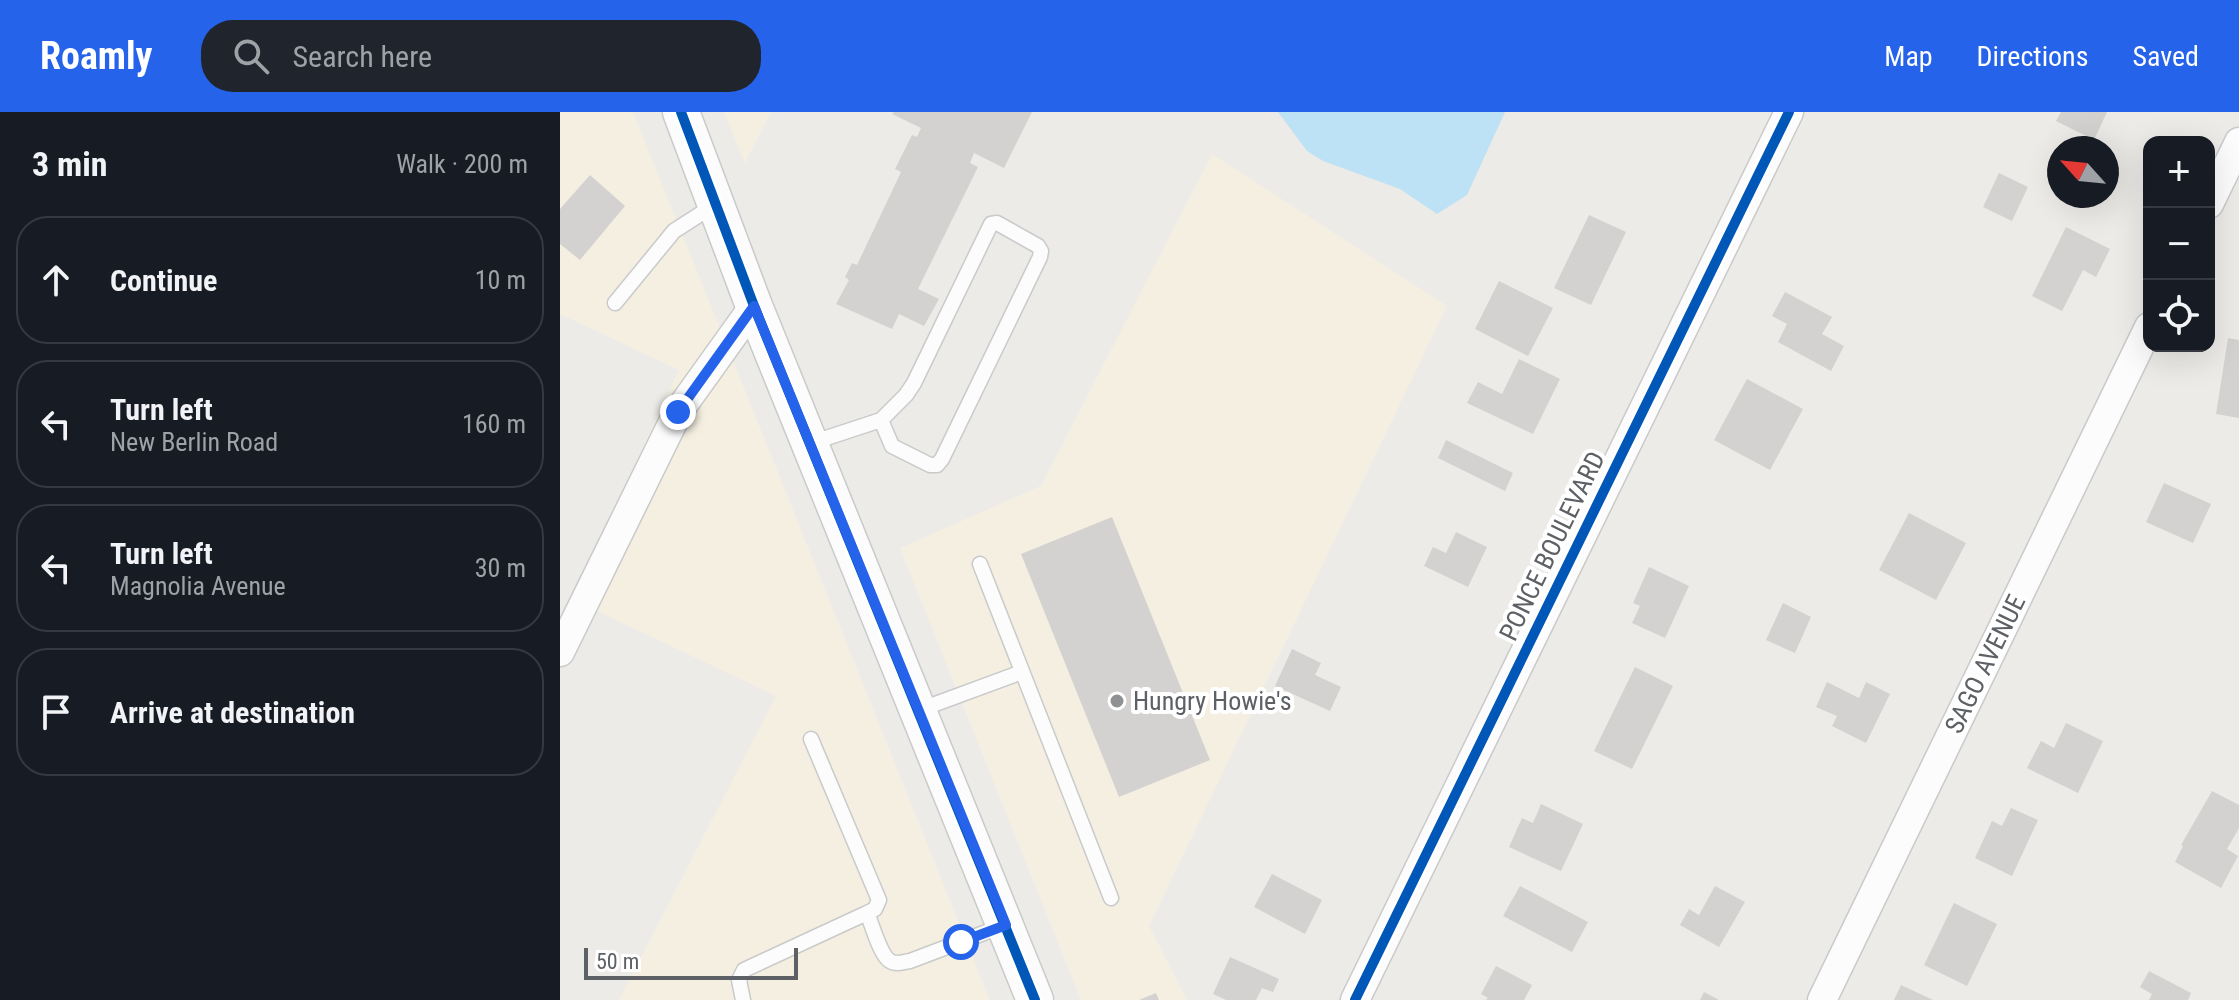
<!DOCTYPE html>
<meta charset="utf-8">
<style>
body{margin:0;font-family:"Roboto Condensed",sans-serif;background:#20242c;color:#f1f3f6}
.controls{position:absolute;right:24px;top:24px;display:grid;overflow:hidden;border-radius:16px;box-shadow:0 8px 32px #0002}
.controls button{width:72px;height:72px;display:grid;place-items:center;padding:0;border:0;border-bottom:2px solid #363941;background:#171b24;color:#f1f3f6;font:40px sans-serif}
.compass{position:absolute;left:1487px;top:24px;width:72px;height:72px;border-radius:50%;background:#171b24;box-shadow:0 8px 32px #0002;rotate:297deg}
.scale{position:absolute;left:24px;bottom:20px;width:214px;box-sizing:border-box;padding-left:8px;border:4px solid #5d6165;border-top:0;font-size:22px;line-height:28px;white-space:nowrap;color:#5d6165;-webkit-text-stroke:6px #fff;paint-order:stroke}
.stop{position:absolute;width:24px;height:24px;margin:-18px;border:6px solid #2563eb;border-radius:50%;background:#fff}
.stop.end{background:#2563eb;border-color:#fff;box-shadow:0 2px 8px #0008}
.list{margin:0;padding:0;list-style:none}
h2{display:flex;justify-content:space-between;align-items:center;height:104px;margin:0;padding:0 32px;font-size:34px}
h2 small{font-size:26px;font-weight:400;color:#9ea1a6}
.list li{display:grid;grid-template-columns:52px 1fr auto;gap:24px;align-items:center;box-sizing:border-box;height:128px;margin:0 16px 16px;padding:0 16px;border:2px solid #363941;border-radius:32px}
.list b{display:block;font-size:30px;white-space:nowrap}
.list p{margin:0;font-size:26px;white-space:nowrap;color:#9ea1a6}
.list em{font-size:26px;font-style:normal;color:#9ea1a6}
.icon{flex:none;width:44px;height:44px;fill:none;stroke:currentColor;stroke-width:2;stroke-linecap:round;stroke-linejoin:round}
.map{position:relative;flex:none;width:1679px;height:888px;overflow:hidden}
header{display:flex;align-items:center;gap:48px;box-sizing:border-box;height:112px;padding:0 40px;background:#2563eb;color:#fff}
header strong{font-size:38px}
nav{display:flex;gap:44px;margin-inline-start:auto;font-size:28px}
.search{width:560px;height:72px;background:#20242c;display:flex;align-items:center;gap:20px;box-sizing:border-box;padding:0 28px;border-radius:32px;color:#9ea1a6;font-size:30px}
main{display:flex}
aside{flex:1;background:#171b24}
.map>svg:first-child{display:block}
</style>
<header>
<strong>Roamly</strong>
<div class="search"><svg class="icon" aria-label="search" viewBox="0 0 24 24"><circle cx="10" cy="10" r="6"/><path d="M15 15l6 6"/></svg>Search here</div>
<nav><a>Map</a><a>Directions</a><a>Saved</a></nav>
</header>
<main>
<aside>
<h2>3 min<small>Walk · 200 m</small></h2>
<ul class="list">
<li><svg class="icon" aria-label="ahead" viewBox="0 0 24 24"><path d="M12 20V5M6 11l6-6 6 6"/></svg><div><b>Continue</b></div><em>10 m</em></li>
<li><svg class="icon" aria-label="left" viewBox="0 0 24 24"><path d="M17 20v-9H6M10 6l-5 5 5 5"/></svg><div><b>Turn left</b><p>New Berlin Road</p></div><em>160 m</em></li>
<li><svg class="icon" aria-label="left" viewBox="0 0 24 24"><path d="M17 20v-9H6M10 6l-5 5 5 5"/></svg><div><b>Turn left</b><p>Magnolia Avenue</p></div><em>30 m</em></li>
<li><svg class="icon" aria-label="arrive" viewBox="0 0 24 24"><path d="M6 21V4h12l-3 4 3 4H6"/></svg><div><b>Arrive at destination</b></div></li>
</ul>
</aside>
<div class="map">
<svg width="1679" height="888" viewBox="0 0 1679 888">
<rect width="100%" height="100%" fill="#edebe8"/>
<path fill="#f5efe2" d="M0,0H73L430,888H59L216,584L12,487L119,258L0,202Z
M164,0H211L185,51Z
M652,42L887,194L589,814L627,888H521L340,436L481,374Z"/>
<path fill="#bee2f5" d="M718,0H945L907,83L877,102L840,77L763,49L747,39Z"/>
<path fill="#d3d2d1" d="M334,0H472L444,56L414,41L410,51L418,55L358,177L379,187L364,214L339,202L332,217L276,192L289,168L285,165L292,151L297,153L341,60L335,57L352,23L357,25L361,16L332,2Z
M1501,0H1547L1534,28L1496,9Z
M1439,61L1468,75L1452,109L1423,95Z
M30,63L65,94L20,148L0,132V97Z
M1029,103L1066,120L1031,193L994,176Z
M1506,115L1550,137L1536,165L1523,158L1502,199L1472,184Z
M939,169L993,196L968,244L915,217Z
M1225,180L1272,205L1262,222L1284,234L1271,259L1218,230L1227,212L1212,204Z
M1668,226L1679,228V306L1656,302Z
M959,247L1000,267L973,322L907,291L918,270L942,282Z
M1187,267L1243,297L1210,358L1154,328Z
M886,328L953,361L945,379L878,346Z
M1604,371L1651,392L1633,431L1586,410Z
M1349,401L1406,431L1376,488L1319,458Z
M552,405L650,648L559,685L461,442Z
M896,420L927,435L908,475L864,454L873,435L886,441Z
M1089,455L1129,474L1105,526L1072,511L1080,494L1073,491Z
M1223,491L1251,505L1235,541L1206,528Z
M732,537L761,551L755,563L781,575L770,599L715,574Z
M1075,555L1113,574L1072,657L1034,639Z
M1267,570L1299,586L1306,570L1330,582L1306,631L1272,614L1277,604L1256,595Z
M1506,611L1543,629L1518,681L1467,656L1481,629L1494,636Z
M1652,679L1679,693V716L1667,737L1678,744L1661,776L1615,750L1623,734L1621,733Z
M981,692L1023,712L1001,759L949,735L962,706L973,711Z
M1451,696L1478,708L1452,764L1415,746L1432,709L1442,714Z
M712,762L762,788L745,822L694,795Z
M960,774L1028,810L1012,840L943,804Z
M1155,774L1185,790L1159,835L1120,813L1129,797L1139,803Z
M1394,791L1437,812L1407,874L1364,853Z
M670,845L719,867L713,880L702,876L696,888H666L653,882Z
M936,854L972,873L964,888H926L928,886L921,882Z
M1589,859L1631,881L1628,888H1589L1592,882L1580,875Z
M1341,873L1373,888H1334Z
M1144,880L1159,888H1140Z
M596,881L599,888H579Z"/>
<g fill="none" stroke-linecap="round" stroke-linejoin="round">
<g stroke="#c9caca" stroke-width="17">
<path id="service" d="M55,191L114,119L156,92
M251,331L321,308L346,283L354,271L431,112L437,111L478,134L481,139L480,145L382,347L377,353H370L332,334L321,308
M420,452L551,786
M359,598L462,560
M251,627L319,788L315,797L307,801
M183,888L179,868L184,858L307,801C312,812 320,843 330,849C336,853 343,850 350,849L445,813"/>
</g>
<g stroke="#c9caca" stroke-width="31">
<path id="minor" d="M1649,92L1679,30
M0,540L118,300L194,194
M795,888L1229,0
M1262,888L1589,215"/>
</g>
<g stroke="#c9caca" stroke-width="39">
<path id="tertiary" d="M121,0L194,194L475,888"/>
</g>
<use href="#service" stroke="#fcfcfc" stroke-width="14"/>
<use href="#minor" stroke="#fcfcfc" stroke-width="28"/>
<use href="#tertiary" stroke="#fcfcfc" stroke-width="36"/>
<g stroke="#fff" stroke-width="15">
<path id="cycleway" d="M121,0L194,194L475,888
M795,888L1229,0"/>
</g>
<use href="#cycleway" stroke="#0057b8" stroke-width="10"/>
</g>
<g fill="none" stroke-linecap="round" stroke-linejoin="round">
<path stroke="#2563eb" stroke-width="10" d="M118,300L194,194L446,813L401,830"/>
</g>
<circle fill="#8f9193" stroke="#fff" stroke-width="3" cx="557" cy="589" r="8"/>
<g text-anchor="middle" stroke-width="8" stroke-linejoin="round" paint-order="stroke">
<g font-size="26" fill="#5d6165" stroke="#fff">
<text transform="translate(992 434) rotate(-64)" y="9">PONCE BOULEVARD</text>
<text transform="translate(1425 552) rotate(-64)" y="9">SAGO AVENUE</text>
</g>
<g font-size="26" fill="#5d6165" stroke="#fff" text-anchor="start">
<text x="573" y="598">Hungry Howie's</text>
</g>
</g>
</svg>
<div class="controls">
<button>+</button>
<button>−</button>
<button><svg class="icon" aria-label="locate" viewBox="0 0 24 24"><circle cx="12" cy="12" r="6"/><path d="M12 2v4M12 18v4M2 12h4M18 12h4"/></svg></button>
</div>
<svg class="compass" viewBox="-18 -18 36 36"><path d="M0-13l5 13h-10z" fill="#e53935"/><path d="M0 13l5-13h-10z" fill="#9ea1a6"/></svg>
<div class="scale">50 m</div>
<div class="stop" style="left:401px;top:830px"></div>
<div class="stop end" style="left:118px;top:300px"></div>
</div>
</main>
